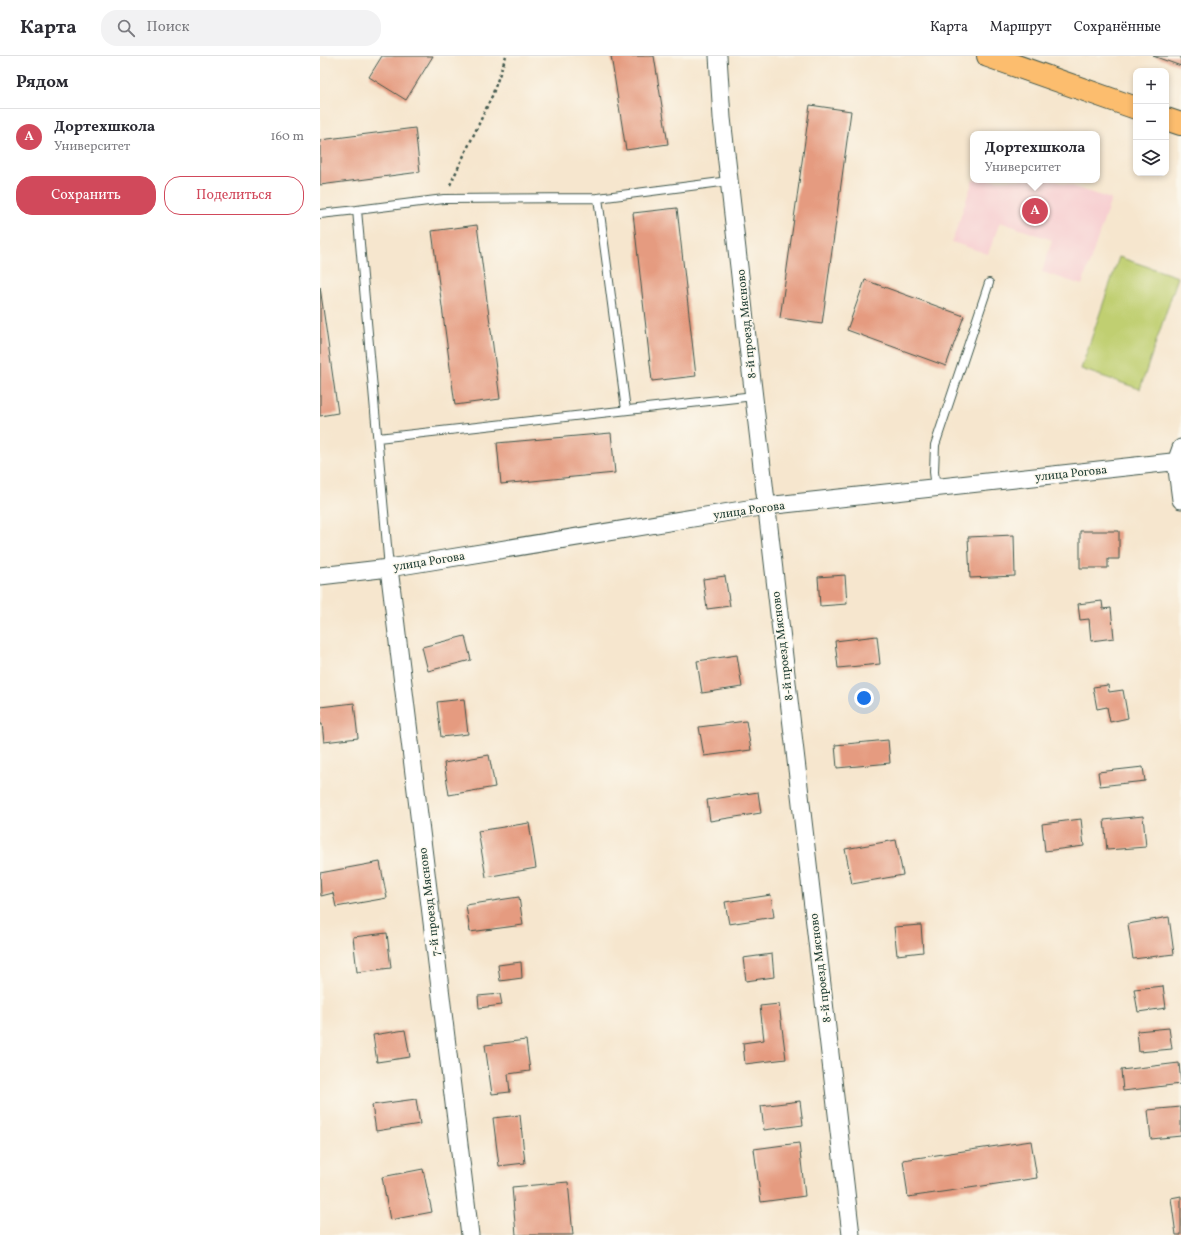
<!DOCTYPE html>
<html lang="ru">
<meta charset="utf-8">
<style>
body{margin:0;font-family:Vollkorn,serif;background:#f2f2f3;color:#2b2b33}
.controls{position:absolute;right:12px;top:12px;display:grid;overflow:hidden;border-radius:8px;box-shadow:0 2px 6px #0003}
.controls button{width:36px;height:36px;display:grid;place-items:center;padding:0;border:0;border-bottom:1px solid #e1e1e2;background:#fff;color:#2b2b33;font:20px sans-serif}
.you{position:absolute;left:544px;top:642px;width:14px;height:14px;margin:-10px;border:3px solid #fff;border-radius:50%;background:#1a73e8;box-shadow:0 0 0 6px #1a73e833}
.badge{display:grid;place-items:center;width:26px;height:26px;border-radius:50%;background:#d1495b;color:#fff;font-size:13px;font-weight:700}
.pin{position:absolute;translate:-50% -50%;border:2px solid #fff;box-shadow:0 1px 4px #0006}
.popup{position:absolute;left:650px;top:75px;width:130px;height:52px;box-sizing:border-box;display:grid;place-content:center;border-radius:8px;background:#fff;filter:drop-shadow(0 1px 3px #0005);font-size:13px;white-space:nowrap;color:#7c7c81}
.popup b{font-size:15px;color:#2b2b33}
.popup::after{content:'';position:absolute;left:50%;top:100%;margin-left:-8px;border:8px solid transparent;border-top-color:#fff}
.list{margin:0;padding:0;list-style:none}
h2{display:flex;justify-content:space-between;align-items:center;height:52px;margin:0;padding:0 16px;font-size:17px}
h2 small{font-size:13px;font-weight:400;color:#7c7c81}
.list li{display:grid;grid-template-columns:26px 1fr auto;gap:12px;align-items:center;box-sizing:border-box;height:56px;padding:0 16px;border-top:1px solid #e1e1e2}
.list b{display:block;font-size:15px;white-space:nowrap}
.list p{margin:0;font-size:13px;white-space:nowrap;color:#7c7c81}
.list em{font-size:13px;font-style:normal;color:#7c7c81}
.actions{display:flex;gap:8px;padding:12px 16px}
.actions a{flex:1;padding:9px 0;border:1px solid #d1495b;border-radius:16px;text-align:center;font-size:14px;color:#d1495b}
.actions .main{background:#d1495b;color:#fff}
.icon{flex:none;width:22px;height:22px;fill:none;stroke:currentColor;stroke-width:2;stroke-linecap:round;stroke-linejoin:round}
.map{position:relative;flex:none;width:861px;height:1179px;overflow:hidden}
header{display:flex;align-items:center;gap:24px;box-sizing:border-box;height:56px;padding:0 20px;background:#fff;border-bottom:1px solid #e1e1e2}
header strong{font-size:19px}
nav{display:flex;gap:22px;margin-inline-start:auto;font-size:14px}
.search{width:280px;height:36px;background:#f2f2f3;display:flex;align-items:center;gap:10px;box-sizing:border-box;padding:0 14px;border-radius:16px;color:#7c7c81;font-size:15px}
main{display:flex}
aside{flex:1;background:#fff}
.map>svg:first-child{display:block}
</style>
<header>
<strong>Карта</strong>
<div class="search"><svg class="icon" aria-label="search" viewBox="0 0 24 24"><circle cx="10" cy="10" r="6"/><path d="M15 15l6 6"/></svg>Поиск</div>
<nav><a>Карта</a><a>Маршрут</a><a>Сохранённые</a></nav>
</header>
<main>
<aside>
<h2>Рядом<small></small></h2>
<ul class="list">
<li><span class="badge">A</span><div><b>Дортехшкола</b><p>Университет</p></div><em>160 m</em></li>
</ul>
<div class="actions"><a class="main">Сохранить</a><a>Поделиться</a></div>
</aside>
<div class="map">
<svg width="861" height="1179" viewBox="0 0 861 1179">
<rect width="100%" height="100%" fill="#fbf7ec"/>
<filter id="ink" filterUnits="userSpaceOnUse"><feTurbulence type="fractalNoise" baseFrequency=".025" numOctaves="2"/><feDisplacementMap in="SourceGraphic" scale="8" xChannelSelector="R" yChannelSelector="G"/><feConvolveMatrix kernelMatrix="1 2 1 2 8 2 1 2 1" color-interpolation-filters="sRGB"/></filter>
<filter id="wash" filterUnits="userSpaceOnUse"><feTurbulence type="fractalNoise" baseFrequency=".012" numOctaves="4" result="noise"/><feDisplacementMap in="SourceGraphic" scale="16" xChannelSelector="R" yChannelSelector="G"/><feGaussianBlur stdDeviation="0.9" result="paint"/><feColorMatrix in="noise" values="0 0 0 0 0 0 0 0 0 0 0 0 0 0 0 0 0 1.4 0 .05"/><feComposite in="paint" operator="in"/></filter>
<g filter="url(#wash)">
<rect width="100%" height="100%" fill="#f6e6ce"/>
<path fill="#f7cfd1" d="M653,124H733L791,143L762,229L722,216L732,184L680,166L668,198L632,186Z"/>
<path fill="#c0cf71" stroke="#708652" d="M799,201L858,221L820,333L761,313Z"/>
<g id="blocks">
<path fill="#e59b80" d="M62,0H113L86,44L49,21Z
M291,0H334L348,88L306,94Z
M833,0H861V10Z
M490,49L531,55L502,268L460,262Z
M95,72L100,116L0,129V84Z
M357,152L376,320L332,325L313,157Z
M157,169L180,343L135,349L112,175Z
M545,224L644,260L626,310L527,274Z
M0,231L18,357L0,360Z
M291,377L295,417L181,428L177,387Z
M760,475H799V503H788V512H760Z
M694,479L695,520L650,522L648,481Z
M525,519L527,548L500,550L498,521Z
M405,520L410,550L387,553L383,523Z
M782,545L783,553L791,552L794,582L771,585L769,563L760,564L758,548Z
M145,580L151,604L108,615L102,591Z
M557,580L560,608L518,612L515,585Z
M417,599L422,631L382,637L377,605Z
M788,629L789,636L803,634L808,662L790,666L787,651L777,653L773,631Z
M144,643L148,678L121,681L117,646Z
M34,647L38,682L4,686L2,668H0V651Z
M426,665L431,694L384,700L379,671Z
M568,684L570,707L517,712L515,689Z
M169,699L175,731L129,739L124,707Z
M823,711L825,725L780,730L778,716Z
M438,736L441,757L390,765L387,744Z
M823,760L826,791L787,794L784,764Z
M761,763L764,790L725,795L722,768Z
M209,767L216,812L166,821L158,775Z
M576,784L583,819L532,828L525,793Z
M60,806L67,842L16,851L13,837L1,840L0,817Z
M451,839L454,861L409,868L405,846Z
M199,841L203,869L150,876L146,849Z
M849,861L854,898L813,903L808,868Z
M601,869L603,896L577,899L574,871Z
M67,877L71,912L37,916L33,881Z
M452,898L454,921L426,925L423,902Z
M201,906L202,922L180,925L178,909Z
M843,930L846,952L818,956L814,933Z
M180,938L182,949L159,952L158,940Z
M459,948L466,1003L425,1008L423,987L444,984L440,950Z
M849,972L852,993L819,996L817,975Z
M85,974L90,1001L57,1006L53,979Z
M206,984L210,1015L188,1018L190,1036L172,1038L165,989Z
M859,1007L861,1028L803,1035L801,1014Z
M96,1043L100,1068L56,1075L52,1049Z
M480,1045L483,1069L444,1074L441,1050Z
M861,1051V1080L831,1083L828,1054Z
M200,1059L205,1107L179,1110L173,1062Z
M711,1085L717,1122L588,1141L583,1104Z
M479,1087L485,1140L441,1146L434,1093Z
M103,1113L112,1156L70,1164L62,1121Z
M248,1126L253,1179H196L192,1131Z
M861,1140V1179H856L851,1142Z"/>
</g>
</g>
<g filter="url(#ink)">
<use href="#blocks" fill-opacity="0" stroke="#3f564b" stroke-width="1"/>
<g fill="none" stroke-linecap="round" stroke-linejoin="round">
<g stroke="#3f564b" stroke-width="10">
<path id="lane" d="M37,154L124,143L278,142
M0,158L37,154L69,512
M306,354L278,142L409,125
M58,382L434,340
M616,432L614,416L615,389L669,227"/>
</g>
<g stroke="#3f564b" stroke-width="19">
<path id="street" d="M398,0L402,62L428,290L531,1179
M861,392L856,406L861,444
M69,512L150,1179
M0,520L69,512L446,450L861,405"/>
</g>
<g stroke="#3f564b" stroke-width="24">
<path id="primary" d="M668,0L816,52
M846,63L861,68"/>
</g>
<path stroke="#3f564b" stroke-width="2.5" stroke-dasharray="3 3" stroke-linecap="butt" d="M130,129L172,40L186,0"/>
<use href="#lane" stroke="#fff" stroke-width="8"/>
<use href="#street" stroke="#fff" stroke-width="17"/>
<use href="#primary" stroke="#fcbd6e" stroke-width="22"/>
</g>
</g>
<g text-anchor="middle" stroke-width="3" stroke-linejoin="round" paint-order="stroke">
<g font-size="12" fill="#1f3d34" stroke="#fbf7ec">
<text transform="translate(426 268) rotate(-96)" y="4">8-й проезд Мясново</text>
<text transform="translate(751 417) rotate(-6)" y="4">улица Рогова</text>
<text transform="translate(429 454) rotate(-8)" y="4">улица Рогова</text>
<text transform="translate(109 505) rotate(-9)" y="4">улица Рогова</text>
<text transform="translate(462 590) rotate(-97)" y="4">8-й проезд Мясново</text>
<text transform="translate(109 846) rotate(-97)" y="4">7-й проезд Мясново</text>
<text transform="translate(500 912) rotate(-97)" y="4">8-й проезд Мясново</text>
</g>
</g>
</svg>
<div class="controls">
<button>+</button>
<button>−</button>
<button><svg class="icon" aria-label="layers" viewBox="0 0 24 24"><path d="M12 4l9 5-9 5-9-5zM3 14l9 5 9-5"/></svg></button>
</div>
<div class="you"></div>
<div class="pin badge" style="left:715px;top:155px">A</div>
<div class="popup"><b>Дортехшкола</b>Университет</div>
</div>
</main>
